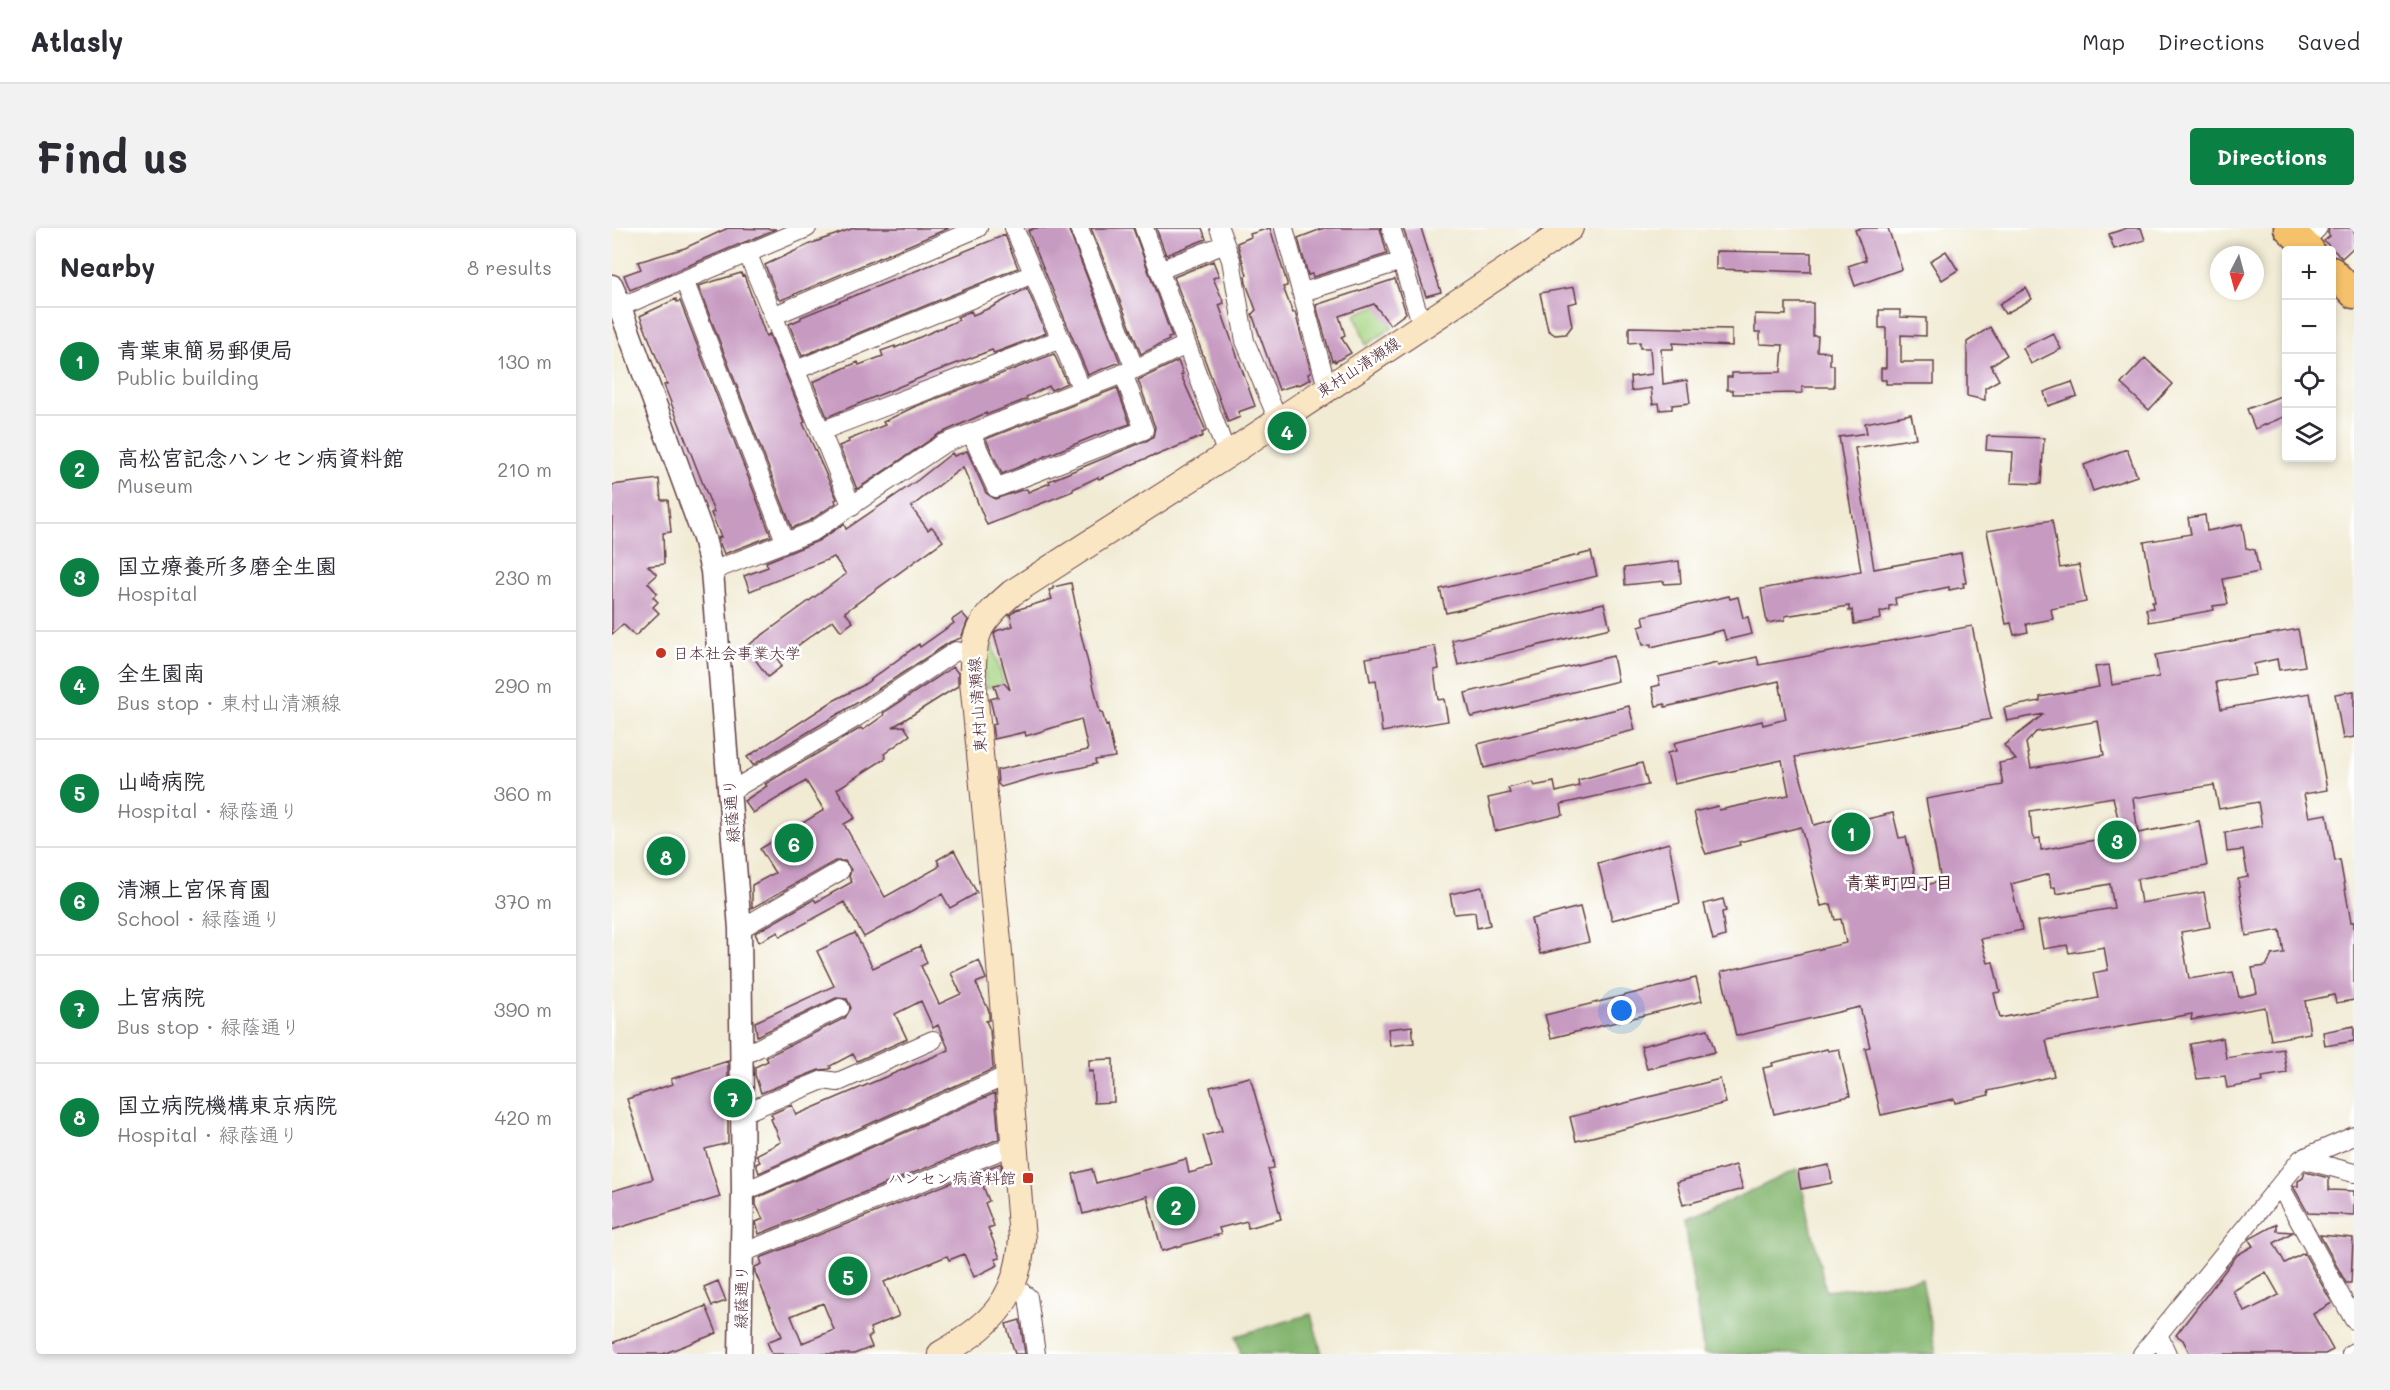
<!DOCTYPE html>
<meta charset="utf-8">
<style>
body{margin:0;font-family:Mali,"Klee One",sans-serif;background:#f2f2f3;color:#2b2b33}
.controls{position:absolute;right:18px;top:18px;display:grid;overflow:hidden;border-radius:6px;box-shadow:0 3px 9px #0003}
.controls button{width:54px;height:54px;display:grid;place-items:center;padding:0;border:0;border-bottom:2px solid #e1e1e2;background:#fff;color:#2b2b33;font:30px sans-serif}
.compass{position:absolute;left:1598px;top:18px;width:54px;height:54px;border-radius:50%;background:#fff;box-shadow:0 3px 9px #0003;rotate:186deg}
.you{position:absolute;left:1010px;top:783px;width:21px;height:21px;margin:-15px;border:4px solid #fff;border-radius:50%;background:#1a73e8;box-shadow:0 0 0 9px #1a73e833}
.badge{display:grid;place-items:center;width:39px;height:39px;border-radius:50%;background:#0b8043;color:#fff;font-size:20px;font-weight:700}
.pin{position:absolute;translate:-50% -50%;border:3px solid #fff;box-shadow:0 2px 6px #0006}
.list{margin:0;padding:0;list-style:none}
h2{display:flex;justify-content:space-between;align-items:center;height:78px;margin:0;padding:0 24px;font-size:26px}
h2 small{font-size:20px;font-weight:400;color:#7c7c81}
.list li{display:grid;grid-template-columns:39px 1fr auto;gap:18px;align-items:center;box-sizing:border-box;height:108px;padding:0 24px;border-top:2px solid #e1e1e2}
.list b{display:block;font-size:22px;white-space:nowrap}
.list p{margin:0;font-size:20px;white-space:nowrap;color:#7c7c81}
.list em{font-size:20px;font-style:normal;color:#7c7c81}
.icon{flex:none;width:33px;height:33px;fill:none;stroke:currentColor;stroke-width:2;stroke-linecap:round;stroke-linejoin:round}
.map{position:relative;flex:none;width:1742px;height:1126px;overflow:hidden;border-radius:6px}
header{display:flex;align-items:center;gap:36px;box-sizing:border-box;height:84px;padding:0 30px;background:#fff;border-bottom:2px solid #e1e1e2}
header strong{font-size:28px}
nav{display:flex;gap:33px;margin-inline-start:auto;font-size:21px}
.intro{display:flex;align-items:center;justify-content:space-between;box-sizing:border-box;height:144px;padding:0 36px}
h1{margin:0;font-size:42px}
.button{padding:15px 27px;border-radius:6px;background:#0b8043;color:#fff;font-size:21px;font-weight:700}
main{display:flex;gap:36px;padding:0 36px}
aside{flex:1;background:#fff;border-radius:6px;box-shadow:0 3px 9px #0003}
.map>svg:first-child{display:block}
</style>
<header>
<strong>Atlasly</strong>
<nav><a>Map</a><a>Directions</a><a>Saved</a></nav>
</header>
<div class="intro"><h1>Find us</h1><a class="button">Directions</a></div>
<main>
<aside>
<h2>Nearby<small>8 results</small></h2>
<ul class="list">
<li><span class="badge">1</span><div><b>青葉東簡易郵便局</b><p>Public building</p></div><em>130 m</em></li>
<li><span class="badge">2</span><div><b>高松宮記念ハンセン病資料館</b><p>Museum</p></div><em>210 m</em></li>
<li><span class="badge">3</span><div><b>国立療養所多磨全生園</b><p>Hospital</p></div><em>230 m</em></li>
<li><span class="badge">4</span><div><b>全生園南</b><p>Bus stop · 東村山清瀬線</p></div><em>290 m</em></li>
<li><span class="badge">5</span><div><b>山崎病院</b><p>Hospital · 緑蔭通り</p></div><em>360 m</em></li>
<li><span class="badge">6</span><div><b>清瀬上宮保育園</b><p>School · 緑蔭通り</p></div><em>370 m</em></li>
<li><span class="badge">7</span><div><b>上宮病院</b><p>Bus stop · 緑蔭通り</p></div><em>390 m</em></li>
<li><span class="badge">8</span><div><b>国立病院機構東京病院</b><p>Hospital · 緑蔭通り</p></div><em>420 m</em></li>
</ul>
</aside>
<div class="map">
<svg width="1742" height="1126" viewBox="0 0 1742 1126">
<rect width="100%" height="100%" fill="#fff"/>
<filter id="ink" filterUnits="userSpaceOnUse"><feTurbulence type="fractalNoise" baseFrequency=".0167" numOctaves="2"/><feDisplacementMap in="SourceGraphic" scale="12" xChannelSelector="R" yChannelSelector="G"/><feConvolveMatrix kernelMatrix="1 2 1 2 8 2 1 2 1" color-interpolation-filters="sRGB"/></filter>
<filter id="wash" filterUnits="userSpaceOnUse"><feTurbulence type="fractalNoise" baseFrequency=".008" numOctaves="4" result="noise"/><feDisplacementMap in="SourceGraphic" scale="24" xChannelSelector="R" yChannelSelector="G"/><feGaussianBlur stdDeviation="1.35" result="paint"/><feColorMatrix in="noise" values="0 0 0 0 0 0 0 0 0 0 0 0 0 0 0 0 0 1.4 0 .05"/><feComposite in="paint" operator="in"/></filter>
<g filter="url(#wash)">
<rect width="100%" height="100%" fill="#f1ebd4"/>
<path fill="#a5d482" stroke="#787a56" stroke-width="1.5" d="M771,76L780,100L754,117L743,86Z
M377,405L392,456L374,460L372,441Z"/>
<path fill="#84b670" stroke="#676a4e" stroke-width="1.5" d="M1186,941L1214,1063L1310,1051L1324,1126H1092L1072,994Z
M699,1086L710,1126H629L624,1108Z"/>
<g id="blocks">
<path fill="#c79ac1" fill-rule="evenodd" d="M116,0L164,1L18,62L12,47L29,41L26,34L73,20Z
M242,0H337L169,72L166,70L153,37L198,16Z
M423,0H456L508,134L476,147L416,3Z
M479,0H521L560,109L556,110L557,112L529,126Z
M544,0H590L594,11L554,27Z
M658,0L675,55V58L671,59L681,85L683,84L699,144L696,146L699,151L687,157L686,156L667,162L640,86L644,82L634,55L633,48L635,47L625,15L639,9L638,6Z
M712,0H768L775,26L701,49L700,46L696,47L686,10Z
M791,0H809L829,64L814,68Z
M1249,0H1276L1290,41L1243,58L1236,38L1254,32L1243,2Z
M1515,0H1529L1533,12L1502,21L1497,6Z
M1717,0H1742V19L1730,30L1712,13L1718,8L1716,5Z
M393,7L406,40L190,128L177,96L189,91V89Z
M1104,23L1199,25V44L1104,41Z
M1334,23L1346,42L1330,52L1318,33Z
M601,33L607,48L601,50L612,75L607,77L643,178L626,184L628,189L616,194L562,49Z
M129,45L130,48L132,47L154,108L157,106L193,194L191,195L225,271L223,272L224,275L197,293L180,300L86,58Z
M783,51L794,85L778,97L762,76L727,88L733,107L729,109L739,125L723,134L722,132L720,133L704,77Z
M962,59L965,74L956,76L960,98L954,106L943,107L936,102L928,65Z
M415,60L434,105L382,125L380,122L322,144L215,189L201,154L246,134L247,137L271,128L269,123L283,118V120L347,92L345,89L359,83L361,87L380,79Z
M1414,60L1420,71L1393,86L1387,76Z
M64,71L65,74L68,73L159,308L112,326L106,310L109,309L99,285L102,284L52,157L55,156L28,88Z
M1174,75H1201V108H1206L1205,123L1218,124V137H1222V159H1190V165L1121,166V162H1115V149H1120V145L1169,144L1171,117L1148,116V104H1143V86L1174,87Z
M1267,82H1288V89L1314,90V108L1289,107V134H1322V156H1274V152H1269V140H1274V100H1267Z
M1017,99L1120,101V118L1061,115V121H1049L1051,156L1075,152L1078,175L1060,177V181L1048,182L1047,175L1041,176L1039,160L1019,163L1018,149L1040,146L1038,120H1028V114L1017,115Z
M1378,99L1395,127L1379,137L1387,152L1373,160V172L1355,168V114Z
M1441,105L1449,121L1419,136L1411,120Z
M442,126L455,155L439,162L437,158L414,169L415,171L374,187V185L327,206L245,261L227,218L237,214L236,212L273,197L271,194L302,179Z
M1533,130L1561,156L1537,182L1509,156Z
M566,133L571,146L569,147L594,203L590,205L591,208L543,228L542,227L487,251L486,249L461,261V263L375,297L351,239L299,279L316,302L320,299L331,313L233,384L241,394L229,403L221,392L166,432L170,438L156,449L134,419L234,346L222,329L138,363L132,348L156,339L154,334L159,332L206,313L232,296L234,301L306,252L340,225L342,228L355,223L374,265L383,271L410,262L415,261L416,264L438,255L437,253L536,212L541,209L543,199L526,152Z
M1460,154L1465,168L1436,178L1432,164Z
M505,160L518,196L485,207L390,246L374,211Z
M1674,166V188L1643,201L1635,181Z
M1299,186L1304,210L1243,220L1262,341L1349,325L1354,355H1351L1352,359L1337,362V359L1283,370L1284,377L1277,378V382L1268,384L1269,391L1242,396L1240,382L1237,383V378L1173,388V392L1155,395L1149,361L1249,343L1227,209L1255,205L1253,195Z
M1375,208L1432,210L1429,256L1399,255L1401,224L1374,222Z
M1515,221L1525,248L1481,263L1472,237Z
M47,251L49,272H56L59,304L51,305L52,336L36,338L45,347L36,355L45,365L41,369L46,374L41,379L47,385L23,408L11,396L0,406V257Z
M1593,287L1595,303L1630,296L1634,320L1643,322L1647,344L1611,351L1616,376L1601,378L1602,382L1537,394L1534,381L1541,380L1540,374H1543L1532,314L1579,306L1576,290Z
M1440,292L1448,340L1467,337L1474,374L1439,381L1441,391L1414,396L1416,404L1402,407L1399,395L1394,396L1375,303Z
M979,324L985,348L834,385L828,361Z
M1067,333L1069,355L1052,356V353L1013,357L1012,340Z
M459,355L467,393L466,394L488,484H490L494,498L496,497L503,529L483,532L484,536L467,540L426,548L389,559L386,556L385,542L476,522L469,491L414,508L413,504L382,511L380,497L384,496L378,471L386,469L382,457L392,455L398,462L382,406L384,403L401,398L398,387L404,382L440,371L437,362L441,361V359Z
M1117,368L1118,371L1126,369L1131,390L1136,389L1140,406L1114,412L1111,402L1039,419V416L1031,417L1027,399L1033,397L1031,388Z
M992,375L998,400L846,437L840,412Z
M350,385L356,392L349,410L338,414L248,473L141,537L135,529L221,473L250,458L307,416L308,419L342,395L340,392Z
M1360,398L1379,491L1183,529L1202,597L1232,589L1234,596L1281,585L1287,610L1294,609L1306,659L1329,653L1314,571L1391,557L1387,535L1404,532L1392,517L1432,486L1395,493L1392,480L1428,473V469L1487,459L1483,439L1497,437L1500,457L1547,449L1543,427L1686,401L1693,438L1667,442L1665,431L1642,436L1644,447L1604,454L1609,481L1698,465L1715,562L1692,566L1697,589L1715,586L1723,633L1728,632L1739,694H1742V772L1724,775L1722,767L1693,773L1698,805L1659,812L1653,779L1579,792L1580,786L1434,812L1442,848L1376,863L1377,867L1343,875L1342,871L1269,887L1253,820L1258,819L1248,779L1124,808L1109,744L1234,715L1229,691L1223,692L1219,676L1209,678L1189,599L1127,614L1128,617L1094,626L1091,619L1082,584L1106,578L1107,582L1177,567L1170,532L1062,556L1055,525L1064,523L1062,515L1150,493L1151,497L1174,491L1167,453L1053,479V476L1044,478L1040,459L1048,457L1046,449L1105,435L1106,438L1145,429L1147,437ZM1486,493L1492,527L1419,540L1414,515L1424,504ZM1602,557L1607,581L1646,574L1650,598L1613,605L1615,624L1631,622L1636,649L1626,651L1634,708L1668,702L1672,725L1660,727L1654,738L1640,740L1645,765L1627,769L1621,744L1577,751L1569,704L1598,699L1592,664L1529,675L1525,651L1595,638L1587,593L1526,605L1521,570ZM1501,569L1510,607L1429,622L1428,610L1423,611L1420,607L1418,583ZM1437,646L1439,660L1443,659L1444,666L1498,656L1502,680L1426,693L1431,721L1455,717L1457,725L1492,719L1496,742L1481,745L1486,770L1388,790L1382,765L1388,764L1381,734L1376,735L1369,711L1410,702L1399,656Z
M823,418L827,441L822,442L826,472L832,471L836,493L770,504L764,452L758,453L754,430Z
M1001,428L1006,453L859,489L853,465Z
M341,439L346,445V458L281,499L292,498L298,507L272,526L274,530L225,561L243,590L232,596L273,669L325,640L328,637L325,632L342,622L365,665L338,680L330,666L252,709L232,674L168,709L166,704L147,714L143,705L199,673L202,671L204,674L240,654L237,649L239,642L233,633H223L140,680V657L163,645L148,621L212,582L194,553L141,585L132,573L155,558L153,556L249,500L251,502L272,487L271,485Z
M1742,463V509L1731,511L1723,466Z
M1017,478L1023,502L872,540L866,516Z
M1030,535L1036,557L949,576L951,587L883,603L876,570L898,565L896,560L920,554L922,558L942,554L944,564L967,558L966,552Z
M1057,615L1068,675L1000,692L986,635Z
M870,659L878,697L865,700L863,684L842,686L838,666Z
M1111,671L1114,683L1110,684L1113,708L1101,712L1092,676Z
M968,679L977,714L928,726L919,691Z
M243,705L261,740L308,718L315,735L309,738L327,776L349,766L339,745L367,732L374,751L364,755L377,783V792L374,793L378,802L381,841L147,945L144,936L148,934L144,927L169,914L159,891L161,890L159,886L180,877L184,887L337,822L326,797L321,800L309,773L283,786L295,811L245,833L241,826L218,838L219,840L217,841L207,842L149,865L143,847V839L156,833L154,829L233,790L239,780L235,771L224,770L145,808L143,794L222,758L205,723Z
M1084,750L1090,773L939,810L933,787Z
M800,798L802,815L778,818L776,801Z
M1742,798V813L1713,818L1711,804Z
M1096,801L1103,824L1035,841L1029,818Z
M1611,810L1614,830L1671,821L1675,845L1650,849L1651,854L1615,860L1613,848L1585,851L1578,816Z
M1215,821L1216,823L1227,821L1238,868L1162,886L1151,840L1161,838L1160,835Z
M501,831L502,874L482,875L481,843L477,844V832Z
M116,833V915L93,921L108,969L0,1002V963L41,951L15,871L61,856L59,851Z
M638,849L662,933H661L662,940L656,941L669,991L636,1000L635,993L607,1000L609,1006L550,1023L535,968L471,986L461,946L480,941L484,955L574,931L577,945L600,939L591,908L610,903L598,859Z
M1108,851L1114,875L964,913L958,889Z
M383,865L387,911L147,1006L144,994L151,991L144,977V970Z
M389,935L390,950L371,958L377,973L373,975L382,998L376,1000L388,1030L383,1031L386,1037L362,1049L352,1026L337,1032L335,1028L272,1054L287,1088L258,1100L260,1107L256,1109L260,1119L242,1126H160L155,1114L170,1108L143,1044V1039L150,1036L148,1030ZM211,1075L222,1102L190,1115L179,1088Z
M1124,937L1131,961L1071,977L1065,954Z
M1217,937L1220,955L1189,961L1186,943Z
M1693,944L1717,950V962L1742,963V987L1696,985L1681,958H1686V953L1691,950Z
M1665,996V1003L1681,1004L1662,1015L1673,1035L1692,1025L1720,1075L1701,1086L1721,1122L1713,1126H1578L1571,1112L1564,1107L1625,1027L1641,1018L1637,1012L1639,1010ZM1654,1044L1667,1067L1633,1084L1621,1063Z
M1708,1007L1741,1010L1739,1055H1734Z
M106,1053L114,1073L100,1078L92,1059Z
M94,1078L105,1105L51,1126H0V1115Z
M408,1092L413,1126H403L394,1096Z"/>
</g>
</g>
<g filter="url(#ink)">
<use href="#blocks" fill-opacity="0" stroke="#633e44" stroke-width="1.5"/>
<g fill="none" stroke-linecap="round" stroke-linejoin="round">
<g stroke="#633e44" stroke-width="20">
<path id="minor" d="M402,0L470,162
M467,0L523,141
M532,0L615,227
M607,0L619,32L633,113L666,192
M672,0L715,159
M779,0L810,97
M1691,15L1706,0
M135,24L240,279
M548,42L613,16
M72,52L173,313
M691,64L790,33
M8,79L195,0
M161,88L366,0
M184,142L421,46
M209,203L449,111
M359,205L384,260L532,202L511,145
M100,343L202,303L331,216L523,141L574,117
M117,564L245,489L344,423L360,426
M128,701L228,643
M130,828L228,780
M131,885L211,852L226,854L321,812
M1689,931L1742,945
M1668,958L1742,1092
M131,964L396,847
M130,1025L403,917
M402,1058L416,1069L424,1126
M1546,1106L1555,1126
M1530,1126L1689,931L1742,908
M1739,1126L1742,1124"/>
</g>
<g stroke="#633e44" stroke-width="25">
<path id="tertiary" d="M0,58L92,310L100,343L128,701L131,964L128,1126"/>
</g>
<g stroke="#633e44" stroke-width="28">
<path id="secondary" d="M329,1126C380,1097 406,1071 410,1011L386,713L361,453C360,406 365,395 400,365L615,227L958,0"/>
</g>
<g stroke="#633e44" stroke-width="31">
<path id="primary" d="M1676,0L1698,22
M1720,43L1742,66"/>
</g>
<use href="#minor" stroke="#fff" stroke-width="18"/>
<use href="#tertiary" stroke="#fff" stroke-width="22"/>
<use href="#secondary" stroke="#fbe6c4" stroke-width="26"/>
<use href="#primary" stroke="#f5c16b" stroke-width="28"/>
</g>
</g>
<g fill="#c8321e" stroke="#fff" stroke-width="2">
<circle cx="49" cy="425" r="6"/>
<rect x="410" y="944" width="12" height="12" rx="3"/>
</g>
<g text-anchor="middle" stroke-width="5" stroke-linejoin="round" paint-order="stroke">
<g font-size="16" fill="#4a1f2b" stroke="#fff">
<text transform="translate(746 139) rotate(-33)" y="6">東村山清瀬線</text>
<text transform="translate(365 477) rotate(-94)" y="6">東村山清瀬線</text>
<text transform="translate(119 583) rotate(-94)" y="6">緑蔭通り</text>
<text transform="translate(129 1069) rotate(-89)" y="6">緑蔭通り</text>
</g>
<g font-size="16" fill="#4a1f2b" stroke="#fff" text-anchor="start">
<text x="61" y="431">日本社会事業大学</text>
<text x="404" y="956" text-anchor="end">ハンセン病資料館</text>
</g>
<g font-size="18" font-weight="bold" fill="#4a1f2b" stroke="#fff">
<text x="1287" y="661">青葉町四丁目</text>
</g>
</g>
</svg>
<div class="controls">
<button>+</button>
<button>−</button>
<button><svg class="icon" aria-label="locate" viewBox="0 0 24 24"><circle cx="12" cy="12" r="6"/><path d="M12 2v4M12 18v4M2 12h4M18 12h4"/></svg></button>
<button><svg class="icon" aria-label="layers" viewBox="0 0 24 24"><path d="M12 4l9 5-9 5-9-5zM3 14l9 5 9-5"/></svg></button>
</div>
<svg class="compass" viewBox="-18 -18 36 36"><path d="M0-13l5 13h-10z" fill="#e53935"/><path d="M0 13l5-13h-10z" fill="#7c7c81"/></svg>
<div class="you"></div>
<div class="pin badge" style="left:1239px;top:604px">1</div>
<div class="pin badge" style="left:564px;top:978px">2</div>
<div class="pin badge" style="left:1505px;top:612px">3</div>
<div class="pin badge" style="left:675px;top:203px">4</div>
<div class="pin badge" style="left:236px;top:1048px">5</div>
<div class="pin badge" style="left:182px;top:615px">6</div>
<div class="pin badge" style="left:121px;top:870px">7</div>
<div class="pin badge" style="left:54px;top:628px">8</div>
</div>
</main>
